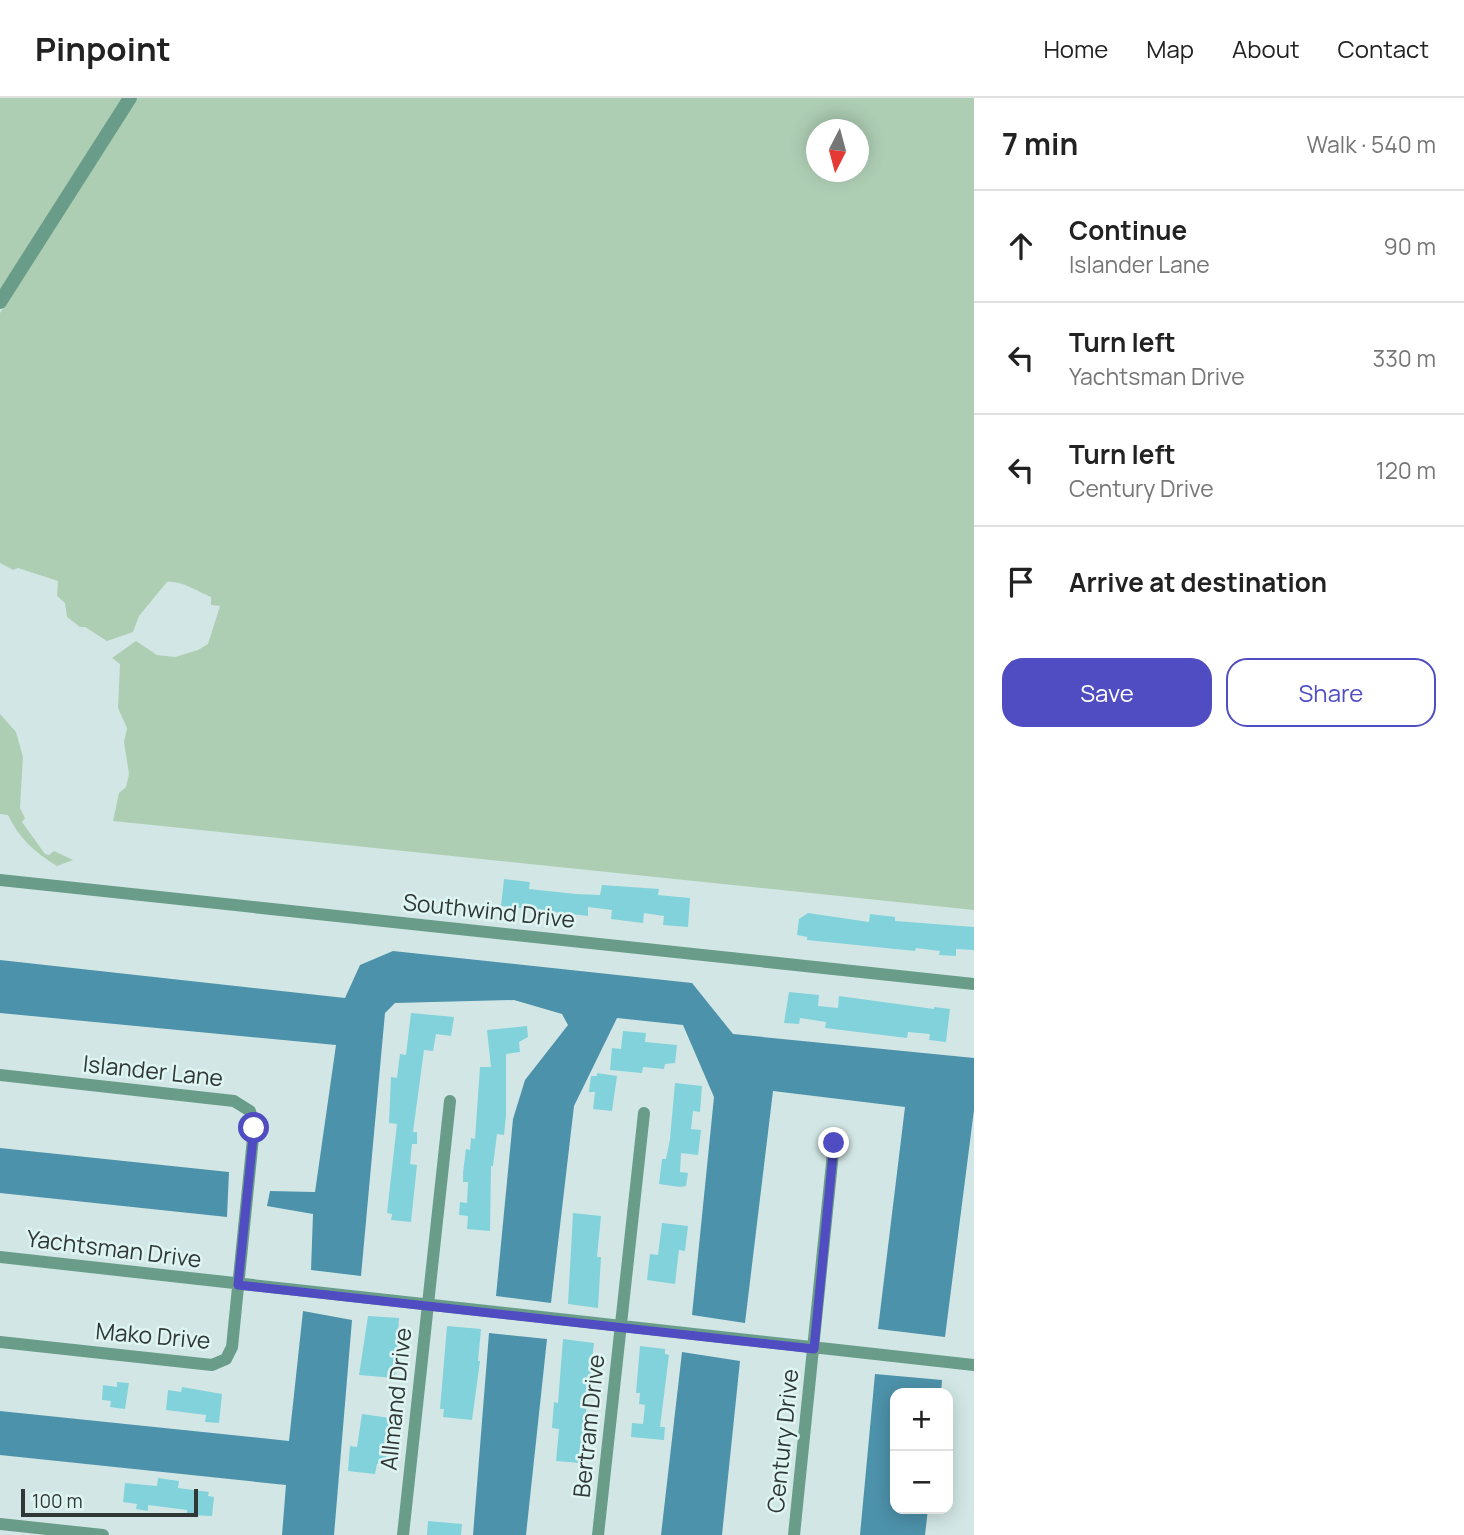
<!DOCTYPE html>
<meta charset="utf-8">
<style>
body{margin:0;font-family:Manrope,sans-serif;background:#f6f6f6;color:#222}
.controls{position:absolute;right:21px;bottom:21px;display:grid;overflow:hidden;border-radius:14px;box-shadow:0 4px 18px #0003}
.controls button{width:63px;height:63px;display:grid;place-items:center;padding:0;border:0;border-bottom:2px solid #e0e0e0;background:#fff;color:#222;font:35px sans-serif}
.compass{position:absolute;left:806px;top:21px;width:63px;height:63px;border-radius:50%;background:#fff;box-shadow:0 4px 18px #0003;rotate:186deg}
.scale{position:absolute;left:21px;bottom:18px;width:177px;box-sizing:border-box;padding-left:7px;border:4px solid #303837;border-top:0;font-size:19px;line-height:24px;white-space:nowrap;color:#303837;-webkit-text-stroke:5px #dff5f2;paint-order:stroke}
.stop{position:absolute;width:21px;height:21px;margin:-16px;border:5px solid #504cc2;border-radius:50%;background:#fff}
.stop.end{background:#504cc2;border-color:#fff;box-shadow:0 2px 7px #0008}
.list{margin:0;padding:0;list-style:none}
h2{display:flex;justify-content:space-between;align-items:center;height:91px;margin:0;padding:0 28px;font-size:30px}
h2 small{font-size:23px;font-weight:400;color:#767676}
.list li{display:grid;grid-template-columns:46px 1fr auto;gap:21px;align-items:center;box-sizing:border-box;height:112px;padding:0 28px;border-top:2px solid #e0e0e0}
.list b{display:block;font-size:26px;white-space:nowrap}
.list p{margin:0;font-size:23px;white-space:nowrap;color:#767676}
.list em{font-size:23px;font-style:normal;color:#767676}
.actions{display:flex;gap:14px;padding:21px 28px}
.actions a{flex:1;padding:16px 0;border:2px solid #504cc2;border-radius:21px;text-align:center;font-size:24px;color:#504cc2}
.actions .main{background:#504cc2;color:#fff}
.icon{flex:none;width:38px;height:38px;fill:none;stroke:currentColor;stroke-width:2;stroke-linecap:round;stroke-linejoin:round}
.map{position:relative;flex:none;width:974px;height:1437px;overflow:hidden}
header{display:flex;align-items:center;gap:42px;box-sizing:border-box;height:98px;padding:0 35px;background:#fff;border-bottom:2px solid #e0e0e0}
header strong{font-size:33px}
nav{display:flex;gap:38px;margin-inline-start:auto;font-size:24px}
main{display:flex}
aside{flex:1;background:#fff}
.map>svg:first-child{display:block}
</style>
<header>
<strong>Pinpoint</strong>
<nav><a>Home</a><a>Map</a><a>About</a><a>Contact</a></nav>
</header>
<main>
<div class="map">
<svg width="974" height="1437" viewBox="0 0 974 1437">
<rect width="100%" height="100%" fill="#d2e7e5"/>
<path fill="#aeceb4" fill-rule="evenodd" d="M0,0H122L0,192Z
M137,0H974V812L113,723L119,695L126,689L129,676L124,644L127,630L118,610L120,566L112,560L136,543L157,557L175,559L198,552L208,546L220,508L211,507V499C198,494 181,482 167,484L139,518L133,534L107,543L85,529H80L67,519L65,505L57,498L58,483L18,470L13,472L0,465V215ZM816,32H858V74H816Z
M0,616L16,634L23,659L20,710L25,720L22,724L45,756L49,757L54,753L73,762L57,768C34,754 19,740 8,717L0,716Z"/>
<path fill="#4d92ab" d="M393,853L692,885L733,936L974,960V1012L945,1239L878,1231L905,1009L773,993L745,1225L692,1217L714,999L683,927L617,920L574,1008L551,1205L496,1198L513,1021L525,982L568,927L562,916L514,902L395,905L385,915L361,1178L311,1172L313,1116L267,1108L270,1093L315,1094L336,947L0,915V862L345,900L360,867Z
M0,1050L229,1074L227,1119L0,1095Z
M303,1213L352,1222L334,1437H282L286,1387L0,1357V1313L289,1343Z
M489,1235L547,1241L526,1437H473Z
M682,1254L740,1263L722,1437H661Z
M875,1276L942,1282L941,1295H895V1411H928L925,1437H860Z"/>
<path fill="#82d2db" d="M504,781L530,784L529,791L576,796L600,797L602,787L659,791L658,797L690,800L688,829L663,827L664,818L644,815L643,825L611,821L612,812L588,809V818L501,808Z
M808,815L869,824L870,816L895,819V823L974,829V852L956,851V858L939,857L940,853L916,850L915,853L807,842V839L797,837L799,821Z
M789,894L819,897L818,908L838,910L839,898L934,911V909L950,911L946,944L929,942L930,936L908,934L907,940L825,930L826,924L800,920L799,926L784,925Z
M411,915L454,919L451,938L436,936L433,953L424,952L413,1034H417V1046H412L410,1066L417,1067L411,1124L391,1122L392,1116L387,1115L397,1026L389,1025L391,979L397,980L400,956L406,957Z
M527,928L528,939L519,944L520,954L506,956V1017L504,1037L497,1036L493,1068H491L490,1133L467,1131L468,1118L459,1117L460,1104L467,1105L468,1084H463V1075L466,1051L470,1052L471,1040L475,1041L480,969H491L487,932Z
M623,933L646,935L645,944L677,947L675,965L665,966L664,971L643,969L642,975L610,972L612,950L621,951Z
M597,975L617,978L612,1013L593,1011L595,994H589L591,978H597Z
M675,985L702,988L700,1014L693,1013L691,1031L701,1032L698,1057L681,1055L680,1074L688,1075L686,1088L680,1089L659,1086L662,1061H666L670,1041Z
M573,1115L601,1118L597,1159H601L598,1210L568,1206Z
M662,1125L688,1128L685,1153L679,1152L675,1186L647,1182L650,1156L658,1157Z
M368,1218L399,1220L395,1280L359,1277Z
M447,1228L481,1231L478,1263H480L472,1322L443,1319L444,1311H440Z
M563,1241L594,1245L580,1365L556,1363L559,1331L552,1330L554,1304L558,1305Z
M640,1248L665,1251V1256L669,1257L660,1329H665L664,1342L631,1339L632,1325L643,1326L645,1307L639,1306L640,1295H636Z
M117,1284L129,1285L125,1311L110,1309L111,1303L102,1302L103,1287L117,1289Z
M182,1289L222,1296L219,1325L205,1324L206,1317L166,1312L168,1292L181,1294Z
M362,1316L390,1320L386,1361L382,1366H377L375,1376L348,1373L350,1348L357,1349Z
M158,1380L179,1383L178,1390L209,1394L208,1398L214,1399L212,1418L187,1417V1412L148,1407V1413L136,1411L137,1406L123,1404L125,1385L157,1388Z
M428,1423L462,1426L461,1437H427Z"/>
<g fill="none" stroke-linecap="round" stroke-linejoin="round">
<path stroke="#699d8a" stroke-width="12" d="M0,782L974,886
M0,977L234,1003L250,1013L254,1030L232,1249L226,1261L212,1267L0,1244
M0,1159L974,1267
M0,1426L103,1437
M403,1437L450,1003
M598,1437L644,1015
M794,1437L834,1045"/>
<path stroke="#699d8a" stroke-width="14" d="M0,204L130,0"/>
</g>
<g fill="none" stroke-linecap="round" stroke-linejoin="round">
<path stroke="#504cc2" stroke-width="9" d="M254,1030L238,1187L814,1251L834,1045"/>
</g>
<g text-anchor="middle" stroke-width="5" stroke-linejoin="round" paint-order="stroke">
<g font-size="23" fill="#303837" stroke="#dff5f2">
<text transform="translate(489 813) rotate(6)" y="8">Southwind Drive</text>
<text transform="translate(153 973) rotate(6)" y="8">Islander Lane</text>
<text transform="translate(114 1151) rotate(7)" y="8">Yachtsman Drive</text>
<text transform="translate(153 1238) rotate(5)" y="8">Mako Drive</text>
<text transform="translate(396 1301) rotate(-84)" y="8">Allmand Drive</text>
<text transform="translate(589 1328) rotate(-84)" y="8">Bertram Drive</text>
<text transform="translate(783 1343) rotate(-84)" y="8">Century Drive</text>
</g>
</g>
</svg>
<div class="controls">
<button>+</button>
<button>−</button>
</div>
<svg class="compass" viewBox="-18 -18 36 36"><path d="M0-13l5 13h-10z" fill="#e53935"/><path d="M0 13l5-13h-10z" fill="#767676"/></svg>
<div class="scale">100 m</div>
<div class="stop" style="left:254px;top:1030px"></div>
<div class="stop end" style="left:834px;top:1045px"></div>
</div>
<aside>
<h2>7 min<small>Walk · 540 m</small></h2>
<ul class="list">
<li><svg class="icon" aria-label="ahead" viewBox="0 0 24 24"><path d="M12 20V5M6 11l6-6 6 6"/></svg><div><b>Continue</b><p>Islander Lane</p></div><em>90 m</em></li>
<li><svg class="icon" aria-label="left" viewBox="0 0 24 24"><path d="M17 20v-9H6M10 6l-5 5 5 5"/></svg><div><b>Turn left</b><p>Yachtsman Drive</p></div><em>330 m</em></li>
<li><svg class="icon" aria-label="left" viewBox="0 0 24 24"><path d="M17 20v-9H6M10 6l-5 5 5 5"/></svg><div><b>Turn left</b><p>Century Drive</p></div><em>120 m</em></li>
<li><svg class="icon" aria-label="arrive" viewBox="0 0 24 24"><path d="M6 21V4h12l-3 4 3 4H6"/></svg><div><b>Arrive at destination</b></div></li>
</ul>
<div class="actions"><a class="main">Save</a><a>Share</a></div>
</aside>
</main>
